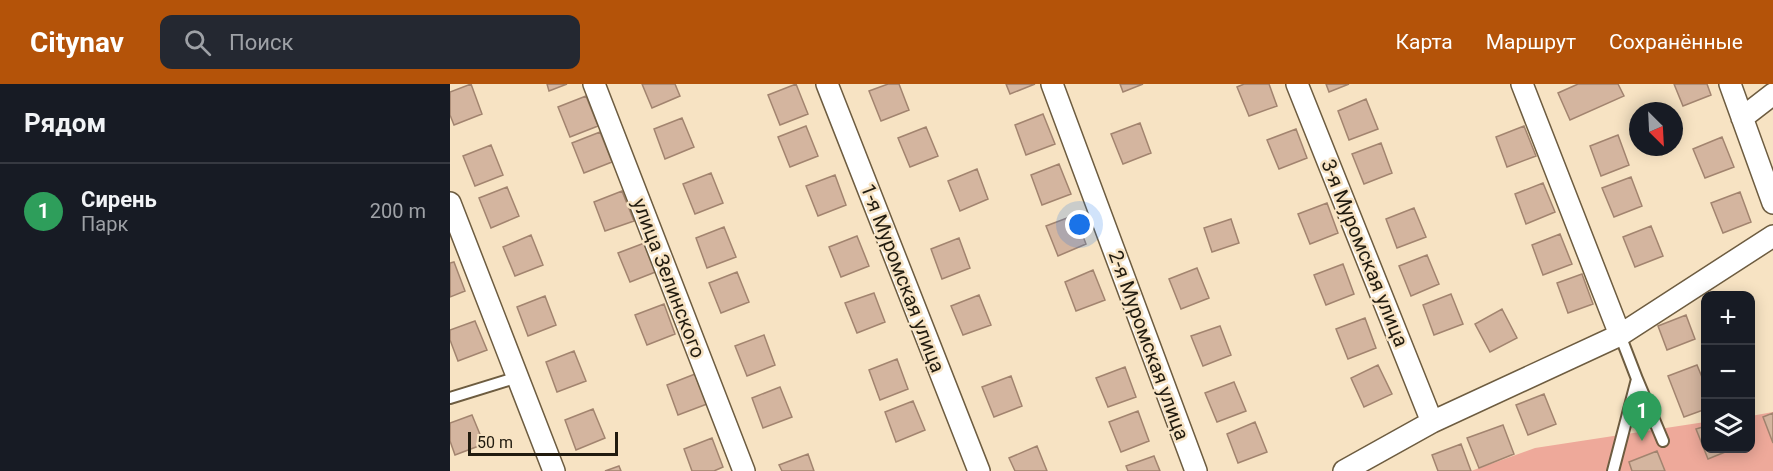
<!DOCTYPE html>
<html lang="ru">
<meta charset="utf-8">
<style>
body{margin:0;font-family:Roboto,sans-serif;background:#242831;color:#f1f3f6}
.controls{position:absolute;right:18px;bottom:18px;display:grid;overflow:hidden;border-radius:12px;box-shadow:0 3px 15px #0003}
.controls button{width:54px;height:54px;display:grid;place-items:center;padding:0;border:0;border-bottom:2px solid #363941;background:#171b24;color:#f1f3f6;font:30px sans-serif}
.compass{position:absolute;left:1179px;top:18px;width:54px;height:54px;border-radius:50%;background:#171b24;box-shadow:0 3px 15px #0003;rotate:156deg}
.scale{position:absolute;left:18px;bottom:15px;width:150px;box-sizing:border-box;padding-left:6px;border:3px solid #211b0f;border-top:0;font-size:16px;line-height:21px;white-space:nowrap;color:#211b0f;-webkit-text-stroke:4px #f7e3c3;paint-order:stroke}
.you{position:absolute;left:630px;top:141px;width:21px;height:21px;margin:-15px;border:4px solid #fff;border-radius:50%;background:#1a73e8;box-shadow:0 0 0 9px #1a73e833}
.badge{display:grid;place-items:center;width:39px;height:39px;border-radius:50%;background:#b45309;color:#fff;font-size:20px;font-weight:700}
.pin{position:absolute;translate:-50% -50px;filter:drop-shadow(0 2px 3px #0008)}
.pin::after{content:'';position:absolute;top:32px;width:21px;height:18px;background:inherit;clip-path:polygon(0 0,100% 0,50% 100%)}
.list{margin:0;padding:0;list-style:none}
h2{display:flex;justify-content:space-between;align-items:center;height:78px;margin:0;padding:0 24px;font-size:26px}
h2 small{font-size:20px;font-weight:400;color:#9ea1a6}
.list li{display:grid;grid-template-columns:39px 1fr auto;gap:18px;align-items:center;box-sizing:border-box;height:96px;padding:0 24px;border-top:2px solid #363941}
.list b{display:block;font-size:22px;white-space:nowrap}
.list p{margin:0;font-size:20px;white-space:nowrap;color:#9ea1a6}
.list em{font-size:20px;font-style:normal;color:#9ea1a6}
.icon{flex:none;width:33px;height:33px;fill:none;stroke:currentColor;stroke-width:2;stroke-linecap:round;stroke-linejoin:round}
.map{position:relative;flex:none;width:1323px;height:387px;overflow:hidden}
header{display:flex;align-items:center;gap:36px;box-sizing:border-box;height:84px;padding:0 30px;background:#b45309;color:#fff}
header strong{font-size:28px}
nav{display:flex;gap:33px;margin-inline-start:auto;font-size:21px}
.search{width:420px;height:54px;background:#242831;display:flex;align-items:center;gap:15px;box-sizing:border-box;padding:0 21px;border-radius:12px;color:#9ea1a6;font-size:22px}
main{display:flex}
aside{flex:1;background:#171b24}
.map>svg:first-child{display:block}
</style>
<header>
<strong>Citynav</strong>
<div class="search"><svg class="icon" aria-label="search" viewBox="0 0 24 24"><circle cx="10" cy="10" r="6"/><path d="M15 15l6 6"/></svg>Поиск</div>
<nav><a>Карта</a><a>Маршрут</a><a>Сохранённые</a></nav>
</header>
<main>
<aside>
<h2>Рядом<small></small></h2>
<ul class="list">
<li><span class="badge" style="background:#2e9e5b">1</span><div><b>Сирень</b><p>Парк</p></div><em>200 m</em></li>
</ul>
</aside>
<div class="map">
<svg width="1323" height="387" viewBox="0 0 1323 387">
<rect width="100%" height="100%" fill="#f7e3c3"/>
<path fill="#eea99a" d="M1323,328V387H1021L1085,364L1255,338L1256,364H1300L1301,332Z"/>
<path fill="#d4b59f" stroke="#a2846f" stroke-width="1.5" d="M21,0L32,30L4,41L0,31V8Z
M97,0H117L99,7Z
M192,0H225L230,12L202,24Z
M346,0L358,30L330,41L318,11Z
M438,0H449L459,26L431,37L419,7Z
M556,0H585L560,10Z
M670,0H693L673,8Z
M794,0H819L827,22L799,32L787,3Z
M876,0H899L879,8Z
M1128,0H1168L1174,12L1120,36L1108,9Z
M1224,0H1257L1261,11L1233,22Z
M136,12L148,42L120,53L108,23Z
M916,15L928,45L899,56L888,27Z
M593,30L605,60L576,71L565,41Z
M232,34L244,63L215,75L204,45Z
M690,39L701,69L673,80L661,50Z
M356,42L368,72L340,83L328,53Z
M1074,42L1086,72L1057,83L1046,53Z
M476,43L488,72L460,83L448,54Z
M846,45L857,74L829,85L817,56Z
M150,48L162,78L134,89L122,59Z
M1168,51L1179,81L1151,92L1140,62Z
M1272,53L1284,83L1255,94L1243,65Z
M931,59L942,89L914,100L902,70Z
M41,61L53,91L25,102L13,72Z
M609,80L621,110L592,121L581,91Z
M527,85L538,115L510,127L498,97Z
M261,89L273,119L245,130L233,100Z
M385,91L396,121L368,132L356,102Z
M1181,93L1192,122L1164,133L1152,104Z
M1093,99L1105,128L1076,140L1065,110Z
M57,103L69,132L41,144L29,114Z
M172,107L184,137L155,147L144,118Z
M1290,108L1301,138L1273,149L1261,119Z
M877,119L888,149L860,160L848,130Z
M964,124L976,153L947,164L936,135Z
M625,131L636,160L608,172L596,142Z
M781,135L789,159L762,168L754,144Z
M1201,142L1213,172L1185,183L1173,153Z
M274,143L286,173L257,184L246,154Z
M1110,150L1122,180L1093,191L1082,161Z
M81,151L93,181L65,192L53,163Z
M407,152L419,182L391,193L379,163Z
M509,154L520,184L492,195L481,165Z
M197,158L208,187L180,198L168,169Z
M977,171L989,200L961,212L949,182Z
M4,178L15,207L0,213V179Z
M893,180L904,210L876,221L864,191Z
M747,184L759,214L731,225L719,195Z
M643,186L655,216L626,227L615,198Z
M287,188L299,218L271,229L259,199Z
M1132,190L1143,220L1118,229L1107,199Z
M424,209L435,238L407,249L395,219Z
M1001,210L1013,240L984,251L973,221Z
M529,211L541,241L513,251L501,222Z
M95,212L106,241L78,252L67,223Z
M214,220L225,250L197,261L185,231Z
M1052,225L1067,254L1040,268L1025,240Z
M1236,231L1245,255L1217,266L1208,242Z
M915,234L926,264L898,275L886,245Z
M25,237L37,266L8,277L0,256V246Z
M770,242L781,271L753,282L741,252Z
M314,251L325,281L297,292L285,262Z
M124,267L136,297L107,308L96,278Z
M447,275L458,305L430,316L419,286Z
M928,281L942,310L914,323L901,294Z
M1247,281L1256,303V325L1234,333L1218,292Z
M675,283L686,313L658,323L646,294Z
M245,290L257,320L228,331L217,301Z
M561,292L572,322L544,333L532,303Z
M784,298L796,327L767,338L755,309Z
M330,303L342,333L313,344L302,314Z
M1094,310L1106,340L1078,351L1066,321Z
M463,317L475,346L446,358L435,328Z
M143,325L155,354L126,366L115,336Z
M688,327L699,357L671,368L659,338Z
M1323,329V359L1313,333Z
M22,331L34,360L5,371L0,357V339Z
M805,338L817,368L788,379L777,350Z
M1053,341L1064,370L1029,384L1017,354Z
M1256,342V364H1285L1258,375L1246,345Z
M262,354L273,383L264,387H242L234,365Z
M1011,360L1021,387H988L982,371Z
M587,362L597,387H565L559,374Z
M1207,367L1215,387H1182L1179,378Z
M358,370L364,387H332L329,381Z
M704,372L710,387H678L676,382Z
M169,382L171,387H155Z"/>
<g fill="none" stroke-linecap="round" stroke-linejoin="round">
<g stroke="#6d5c40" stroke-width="14">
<path id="service" d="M1187,295L1213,357
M0,314L68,293
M1163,387L1187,295L1170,251"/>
</g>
<g stroke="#6d5c40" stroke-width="24">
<path id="minor" d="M144,0L294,387
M377,0L529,387
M602,0L746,387
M847,0L982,338
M1072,0L1170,251
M1280,0L1323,119
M1292,34L1323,10
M0,119L104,387
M894,387L982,338L1170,251L1323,152"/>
</g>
<use href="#service" stroke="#fff" stroke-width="10"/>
<use href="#minor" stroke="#fff" stroke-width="21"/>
</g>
<g text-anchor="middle" stroke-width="5" stroke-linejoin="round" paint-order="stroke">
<g font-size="20" fill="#211b0f" stroke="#f7e3c3">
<text transform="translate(915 169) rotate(68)" y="7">3-я Муромская улица</text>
<text transform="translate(219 194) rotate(69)" y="7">улица Зелинского</text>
<text transform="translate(453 194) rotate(69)" y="7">1-я Муромская улица</text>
<text transform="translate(699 261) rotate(70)" y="7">2-я Муромская улица</text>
</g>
</g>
</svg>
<div class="controls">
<button>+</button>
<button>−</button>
<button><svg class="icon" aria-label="layers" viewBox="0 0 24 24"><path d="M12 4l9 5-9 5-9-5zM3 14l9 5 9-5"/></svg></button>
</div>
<svg class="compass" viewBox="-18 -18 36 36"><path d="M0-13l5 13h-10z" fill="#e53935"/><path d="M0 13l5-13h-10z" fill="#9ea1a6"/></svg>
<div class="scale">50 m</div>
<div class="you"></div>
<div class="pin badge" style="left:1192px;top:357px;background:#2e9e5b">1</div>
</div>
</main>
